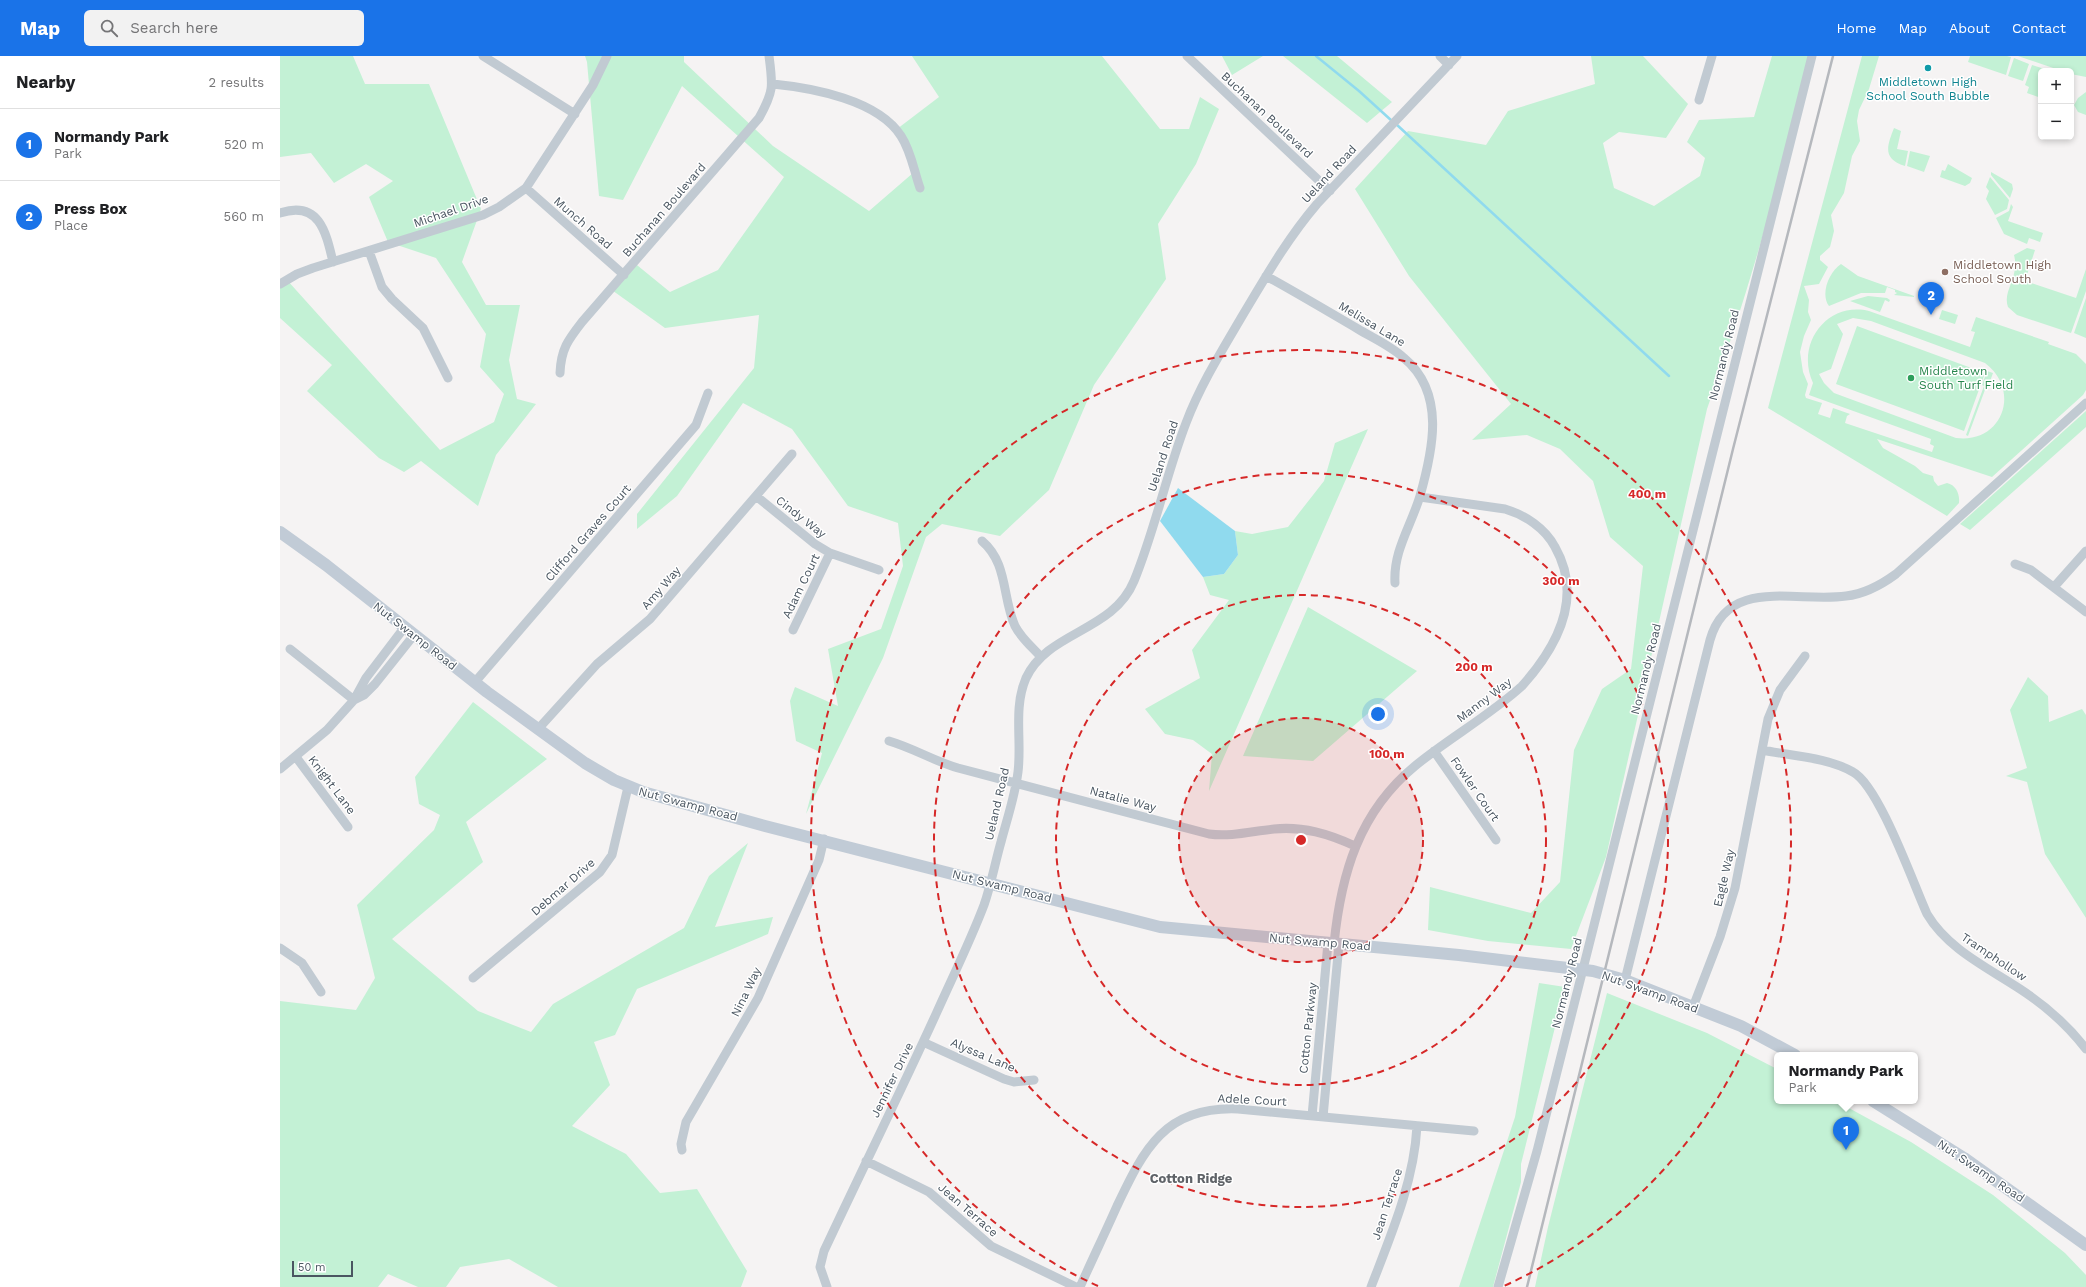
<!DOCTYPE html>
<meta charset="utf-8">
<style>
body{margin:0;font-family:"Work Sans",sans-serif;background:#f2f2f2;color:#202124}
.controls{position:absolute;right:12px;top:12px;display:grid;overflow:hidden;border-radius:6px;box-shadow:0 2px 6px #0003}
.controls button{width:36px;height:36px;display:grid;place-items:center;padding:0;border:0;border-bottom:1px solid #e0e0e0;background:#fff;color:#202124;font:20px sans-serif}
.scale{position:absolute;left:12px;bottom:10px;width:61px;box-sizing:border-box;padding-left:4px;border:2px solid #4a5661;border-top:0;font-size:11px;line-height:14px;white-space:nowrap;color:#4a5661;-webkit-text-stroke:3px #fff;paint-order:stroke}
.you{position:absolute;left:1098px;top:658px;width:14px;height:14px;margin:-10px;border:3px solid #fff;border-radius:50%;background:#1a73e8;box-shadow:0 0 0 6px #1a73e833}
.badge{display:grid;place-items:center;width:26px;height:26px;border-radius:50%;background:#1a73e8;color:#fff;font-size:13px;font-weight:700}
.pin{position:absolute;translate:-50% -33px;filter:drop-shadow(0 1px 2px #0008)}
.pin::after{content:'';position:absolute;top:21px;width:14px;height:12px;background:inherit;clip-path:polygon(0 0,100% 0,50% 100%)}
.popup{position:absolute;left:1494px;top:996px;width:144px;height:52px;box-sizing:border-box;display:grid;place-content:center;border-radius:6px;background:#fff;filter:drop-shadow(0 1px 3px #0005);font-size:13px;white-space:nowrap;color:#757577}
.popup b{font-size:15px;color:#202124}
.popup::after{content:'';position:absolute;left:50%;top:100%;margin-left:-8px;border:8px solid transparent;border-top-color:#fff}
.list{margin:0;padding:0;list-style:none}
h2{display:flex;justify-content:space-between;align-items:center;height:52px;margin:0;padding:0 16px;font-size:17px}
h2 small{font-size:13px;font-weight:400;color:#757577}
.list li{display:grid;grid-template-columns:26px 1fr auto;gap:12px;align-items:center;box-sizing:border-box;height:72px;padding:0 16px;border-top:1px solid #e0e0e0}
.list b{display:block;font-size:15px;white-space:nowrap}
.list p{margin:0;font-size:13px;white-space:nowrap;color:#757577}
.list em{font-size:13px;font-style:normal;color:#757577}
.icon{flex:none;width:22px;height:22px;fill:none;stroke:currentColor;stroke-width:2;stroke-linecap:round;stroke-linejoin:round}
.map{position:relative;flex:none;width:1806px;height:1231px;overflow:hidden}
header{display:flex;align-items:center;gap:24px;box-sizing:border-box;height:56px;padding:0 20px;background:#1a73e8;color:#fff}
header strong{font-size:19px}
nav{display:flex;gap:22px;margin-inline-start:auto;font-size:14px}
.search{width:280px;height:36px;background:#f2f2f2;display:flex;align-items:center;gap:10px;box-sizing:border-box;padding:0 14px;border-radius:6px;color:#757577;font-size:15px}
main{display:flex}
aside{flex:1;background:#fff}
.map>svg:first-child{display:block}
</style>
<header>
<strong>Map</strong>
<div class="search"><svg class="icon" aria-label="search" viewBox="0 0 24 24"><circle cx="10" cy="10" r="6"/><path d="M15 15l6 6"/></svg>Search here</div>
<nav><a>Home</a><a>Map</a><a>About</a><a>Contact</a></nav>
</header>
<main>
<aside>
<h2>Nearby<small>2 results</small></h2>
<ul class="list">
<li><span class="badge">1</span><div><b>Normandy Park</b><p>Park</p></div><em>520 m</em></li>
<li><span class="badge">2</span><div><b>Press Box</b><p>Place</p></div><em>560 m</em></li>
</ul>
</aside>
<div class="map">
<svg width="1806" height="1231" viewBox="0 0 1806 1231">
<rect width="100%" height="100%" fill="#f5f3f3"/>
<path fill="#c3f1d5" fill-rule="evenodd" d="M0,0H73L85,28H149L201,153L182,206L206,249H240L229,304L237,343L256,348L216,399L198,450L141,405L124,416L99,402L27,335L52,309L0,262V231L7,224L160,394L214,366L224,338L200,311L206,278L156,202L108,186L89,141L113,125L86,108L54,127L31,97L0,101Z
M305,0H404V6L493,90L589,155L633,117L617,73L659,41L632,0H822L880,73H909L920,41L939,53L916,108L878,168L886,223L814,329L769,434L720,480L662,468L646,481L603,602L526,758L542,697L516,685L510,645L515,631L558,650L548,593L601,573L623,510L618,467L568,450L512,373L463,347L397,440L357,473V458L474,312L479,259L385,272L329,232L352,205L390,236L438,214L504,121L402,30L343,144L319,140L307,6Z
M942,0H983L952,19Z
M1003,0H1057L1112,46L1087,67Z
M1311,0H1363L1408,48L1386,82L1339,76L1323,87L1334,132L1374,150L1420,120L1425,102L1407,86L1419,64L1474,61L1492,0H1529C1502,119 1468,238 1427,353L1326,801L1291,893L1208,885L1148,874L1150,831L1251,857L1280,826L1294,694L1322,633L1351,613L1363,510L1330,481L1313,425L1280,393L1247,379L1192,384L1231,348L1129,220L1075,133L1128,75L1206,89L1228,55L1315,28Z
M1582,0H1599L1589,33L1579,54L1577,65L1580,85L1572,100L1564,137L1551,159L1554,175L1550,191L1540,200V204L1548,211L1539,228L1524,230L1529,244L1528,256L1531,264L1524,280L1520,296L1523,316L1528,328L1525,339L1526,342L1542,347L1538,358L1550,362L1553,352L1570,358L1567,360L1565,367L1652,396L1654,390L1650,388L1651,383L1529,339L1533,327C1515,288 1547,245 1589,255L1690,291L1695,276L1691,275L1696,261L1769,286L1768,288L1796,298L1806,308V334L1803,339L1712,421L1597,383L1603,392L1635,410L1643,417L1653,420L1654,425L1658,430L1667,427C1676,429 1680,438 1679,447L1667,460L1488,352ZM1573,262L1591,265L1705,307C1742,335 1722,388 1676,382L1554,337L1544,327L1539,318L1551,313L1563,278L1557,268Z
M1690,0H1727L1731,1L1726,19L1688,6Z
M1738,0H1806V21L1791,18V15H1782Z
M1734,2L1749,8L1743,25L1728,20Z
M1752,9L1771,15H1761V42L1747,37L1749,31L1745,29Z
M1806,36V59L1798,56L1794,49L1798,42Z
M1614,72L1621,75L1617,93L1628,95L1625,110C1602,103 1607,90 1614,72Z
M1630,95L1650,100L1644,116L1627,110Z
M1668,108L1692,122L1690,127L1685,130L1660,121L1662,114L1665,115Z
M1711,116L1732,128L1733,133L1730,142L1711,119Z
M1710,121L1729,144L1727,153L1715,159L1706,143L1709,135L1706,131Z
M1731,148L1733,151L1728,165L1763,177L1760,186L1749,182L1747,188L1724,178L1716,162L1729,155Z
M1747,192L1755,194L1745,225L1796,242L1806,213V235L1791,277L1737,259L1728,251C1722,235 1740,221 1734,199Z
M1561,208L1578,220L1634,240V241L1614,239L1617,237L1615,236V234L1607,231L1605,237H1581L1549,250C1540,238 1549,216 1561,208Z
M1588,240L1607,242L1610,244L1609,246L1605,244L1600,256L1570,245Z
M1806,242V282L1794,277Z
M1662,254L1678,259L1675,268L1659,263Z
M1577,270L1705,317L1684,375L1556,328Z
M1707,315L1713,317L1708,331H1706L1688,380L1686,379L1704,330L1702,329Z
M1806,355V371L1690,474L1680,468Z
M1088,373L929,735L932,698L913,684L885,678L865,653L920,622L912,594L949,544L930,539L923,521L944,518L958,499L955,475L972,478L1008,471L1044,425L1055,387Z
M1028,551L1137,615L1033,705L963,700Z
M1748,621L1768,640L1769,666L1802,653L1806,659V862L1765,798L1747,726L1726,720L1747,712L1730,654Z
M193,646L267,703L186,766L203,806L112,883L198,955L251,976L273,948L404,872L429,820L468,787L435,871L493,861L488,878L357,933L335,979L314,986L330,1029L292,1070L346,1098L380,1137L417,1133L467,1215L461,1231H278L229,1203L180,1211L166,1231H138L108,1218L98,1231H0V945L76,954L95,922L77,849L154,774L160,759L139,748L135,721Z
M1259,927L1285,931L1241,1108V1126L1213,1231H1179L1235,1061Z
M1327,937L1427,977L1497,1013V1045H1556L1631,1086L1713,1139L1785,1197L1806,1219V1231H1255L1268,1171Z"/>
<path fill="#90daee" d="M898,432L955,475L958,499L944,518L923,521L880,465Z"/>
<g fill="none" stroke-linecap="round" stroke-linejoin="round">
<path stroke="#90daee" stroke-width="2.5" d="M1036,0L1079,35L1112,65
M1116,68L1389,320"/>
<path stroke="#c1cad2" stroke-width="9" d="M203,0L295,58
M907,0L1050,135
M1160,0L1169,9
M493,28C533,32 598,44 621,80C631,95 634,115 640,132
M1419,44L1432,0
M246,132L344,219
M0,157C39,144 46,176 53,206
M89,195L102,231L112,243L143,272L168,322
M986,220C1017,237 1047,255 1078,273C1093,282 1111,290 1124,302C1166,337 1153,394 1140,440C1131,470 1113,495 1115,527
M0,228L17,218L33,212L203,159L219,151L246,132L313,29L327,0
M280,317C281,293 288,284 302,266L479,62C494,35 493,30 489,0
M476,440L535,488L550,497L599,514
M702,485C728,507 722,541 735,570C741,582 752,591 761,601
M1735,508L1751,514L1806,556
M1774,531L1806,495
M513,574L550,497
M10,593L74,644
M195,626L416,369L428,337
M74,644L86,622L124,572
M259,672L317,608L370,563L512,398
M609,685C633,692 654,705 678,712L929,778C951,781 973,775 994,773C1023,770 1049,778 1075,790
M1482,694C1511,700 1547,701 1573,716C1599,730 1633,827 1647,858C1669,895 1711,913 1746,937C1768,952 1789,971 1806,993
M1154,695L1216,784
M16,701L68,771
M0,713L47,674L74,644L84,639L95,628L134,579
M1054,888C1061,818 1079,756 1135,710C1169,682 1209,660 1242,630C1277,591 1304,542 1275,491C1265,472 1245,459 1225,453L1140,441
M0,892L22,907L41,936
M193,922L320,816L332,799L348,731
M1345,924L1430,584C1448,520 1517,547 1566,540C1585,538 1601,529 1616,518L1806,347
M1413,951L1440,881L1455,832L1488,663L1500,634L1525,600
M643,986L724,1023L734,1026L754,1024
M1032,1060L1048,887
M1043,1061L1059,888
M402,1094L401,1088L406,1066L478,942L539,804L544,783
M586,1105L649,1136L711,1190L796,1231
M547,1231L540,1211L544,1195C581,1116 620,1037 656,958C672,922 690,886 704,849C711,829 715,807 721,786C727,763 735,740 738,716C742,685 733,652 746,622C768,575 833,576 854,525C875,474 886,419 906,367C920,330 941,296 961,262C985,222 1007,183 1037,148L1177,0
M800,1231C812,1204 825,1177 837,1150C864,1093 885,1050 958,1053L1194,1075
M1091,1231C1111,1179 1134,1126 1137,1070
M1218,1231L1257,1095L1303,913L1532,0"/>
<path stroke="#c1cbd6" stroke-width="12" d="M0,476L46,509L207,636L305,707L334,724L363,736L485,770L880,871L1179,899L1313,915L1345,924L1461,970L1515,999
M1593,1045L1684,1102L1806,1189"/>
<path stroke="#b5b8bd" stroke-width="2.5" d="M1247,1231L1453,393L1553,0"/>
</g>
<circle cx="1021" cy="784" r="122" fill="#d62828" fill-opacity=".12"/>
<g fill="none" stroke="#d62828" stroke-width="2" stroke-dasharray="7 5">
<circle cx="1021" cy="784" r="122"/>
<circle cx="1021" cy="784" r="245"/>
<circle cx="1021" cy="784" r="367"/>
<path d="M818 1230A490 490 0 1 1 1224 1230"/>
</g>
<circle fill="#0f9aa8" stroke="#fff" stroke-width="1.5" cx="1648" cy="12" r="4"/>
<circle fill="#8d6e63" stroke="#fff" stroke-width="1.5" cx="1665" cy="216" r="4"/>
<circle fill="#2e9e5b" stroke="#fff" stroke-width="1.5" cx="1631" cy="322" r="4"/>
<g text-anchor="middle" stroke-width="3" stroke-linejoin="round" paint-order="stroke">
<g font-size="12" fill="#0d838f" stroke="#fff">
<text x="1648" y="30">Middletown High<tspan x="1648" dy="14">School South Bubble</tspan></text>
</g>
<g font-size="12" fill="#4a5661" stroke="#fff">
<text transform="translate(987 59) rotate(43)" y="4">Buchanan Boulevard</text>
<text transform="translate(1049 118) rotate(-47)" y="4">Ueland Road</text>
<text transform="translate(384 154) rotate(-49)" y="4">Buchanan Boulevard</text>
<text transform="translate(171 155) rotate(-19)" y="4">Michael Drive</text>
<text transform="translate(303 167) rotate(41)" y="4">Munch Road</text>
<text transform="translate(1092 268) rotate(31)" y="4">Melissa Lane</text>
<text transform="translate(1444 299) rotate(-76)" y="4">Normandy Road</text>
<text transform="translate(883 400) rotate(-72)" y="4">Ueland Road</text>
<text transform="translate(521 461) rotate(38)" y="4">Cindy Way</text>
<text transform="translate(308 477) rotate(-49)" y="4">Clifford Graves Court</text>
<text transform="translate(521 530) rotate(-64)" y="4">Adam Court</text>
<text transform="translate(381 532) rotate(-49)" y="4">Amy Way</text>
<text transform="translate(135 580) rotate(38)" y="4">Nut Swamp Road</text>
<text transform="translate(1366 613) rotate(-76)" y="4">Normandy Road</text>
<text transform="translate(1204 644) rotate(-37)" y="4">Manny Way</text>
<text transform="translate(52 729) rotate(53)" y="4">Knight Lane</text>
<text transform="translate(1195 733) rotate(55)" y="4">Fowler Court</text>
<text transform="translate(843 743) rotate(15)" y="4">Natalie Way</text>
<text transform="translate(408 748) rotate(15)" y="4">Nut Swamp Road</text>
<text transform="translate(717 748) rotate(-77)" y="4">Ueland Road</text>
<text transform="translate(1444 822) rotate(-77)" y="4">Eagle Way</text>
<text transform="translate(722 830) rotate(14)" y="4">Nut Swamp Road</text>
<text transform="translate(283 831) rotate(-41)" y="4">Debmar Drive</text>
<text transform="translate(1040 886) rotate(5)" y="4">Nut Swamp Road</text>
<text transform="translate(1714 901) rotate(34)" y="4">Tramphollow</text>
<text transform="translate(1287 927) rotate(-76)" y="4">Normandy Road</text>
<text transform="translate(466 936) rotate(-64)" y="4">Nina Way</text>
<text transform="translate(1370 936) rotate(20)" y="4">Nut Swamp Road</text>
<text transform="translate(1028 972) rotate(-84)" y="4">Cotton Parkway</text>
<text transform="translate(703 999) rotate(23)" y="4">Alyssa Lane</text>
<text transform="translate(612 1024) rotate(-64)" y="4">Jennifer Drive</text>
<text transform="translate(972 1044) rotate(3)" y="4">Adele Court</text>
<text transform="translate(1701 1115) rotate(34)" y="4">Nut Swamp Road</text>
<text transform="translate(1107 1148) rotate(-72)" y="4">Jean Terrace</text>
<text transform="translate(688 1154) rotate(41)" y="4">Jean Terrace</text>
</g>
<g font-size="12" fill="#785e54" stroke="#fff" text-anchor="start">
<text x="1673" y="213">Middletown High<tspan x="1673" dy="14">School South</tspan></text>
</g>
<g font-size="12" fill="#27864d" stroke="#fff" text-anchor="start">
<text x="1639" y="319">Middletown<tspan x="1639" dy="14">South Turf Field</tspan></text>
</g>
<g font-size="13" font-weight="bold" fill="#5f6368" stroke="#fff">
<text x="911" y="1127">Cotton Ridge</text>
</g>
</g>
<circle cx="1021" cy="784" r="6" fill="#d62828" stroke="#fff" stroke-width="2"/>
<g font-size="12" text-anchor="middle" font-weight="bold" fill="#d62828" stroke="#fff" stroke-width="3" stroke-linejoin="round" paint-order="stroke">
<text x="1367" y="442">400 m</text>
<text x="1281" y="529">300 m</text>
<text x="1194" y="615">200 m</text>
<text x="1107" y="702">100 m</text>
</g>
</svg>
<div class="controls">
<button>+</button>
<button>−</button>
</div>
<div class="scale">50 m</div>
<div class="you"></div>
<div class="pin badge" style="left:1566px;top:1094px">1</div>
<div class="popup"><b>Normandy Park</b>Park</div>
<div class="pin badge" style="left:1651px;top:259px">2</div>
</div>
</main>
